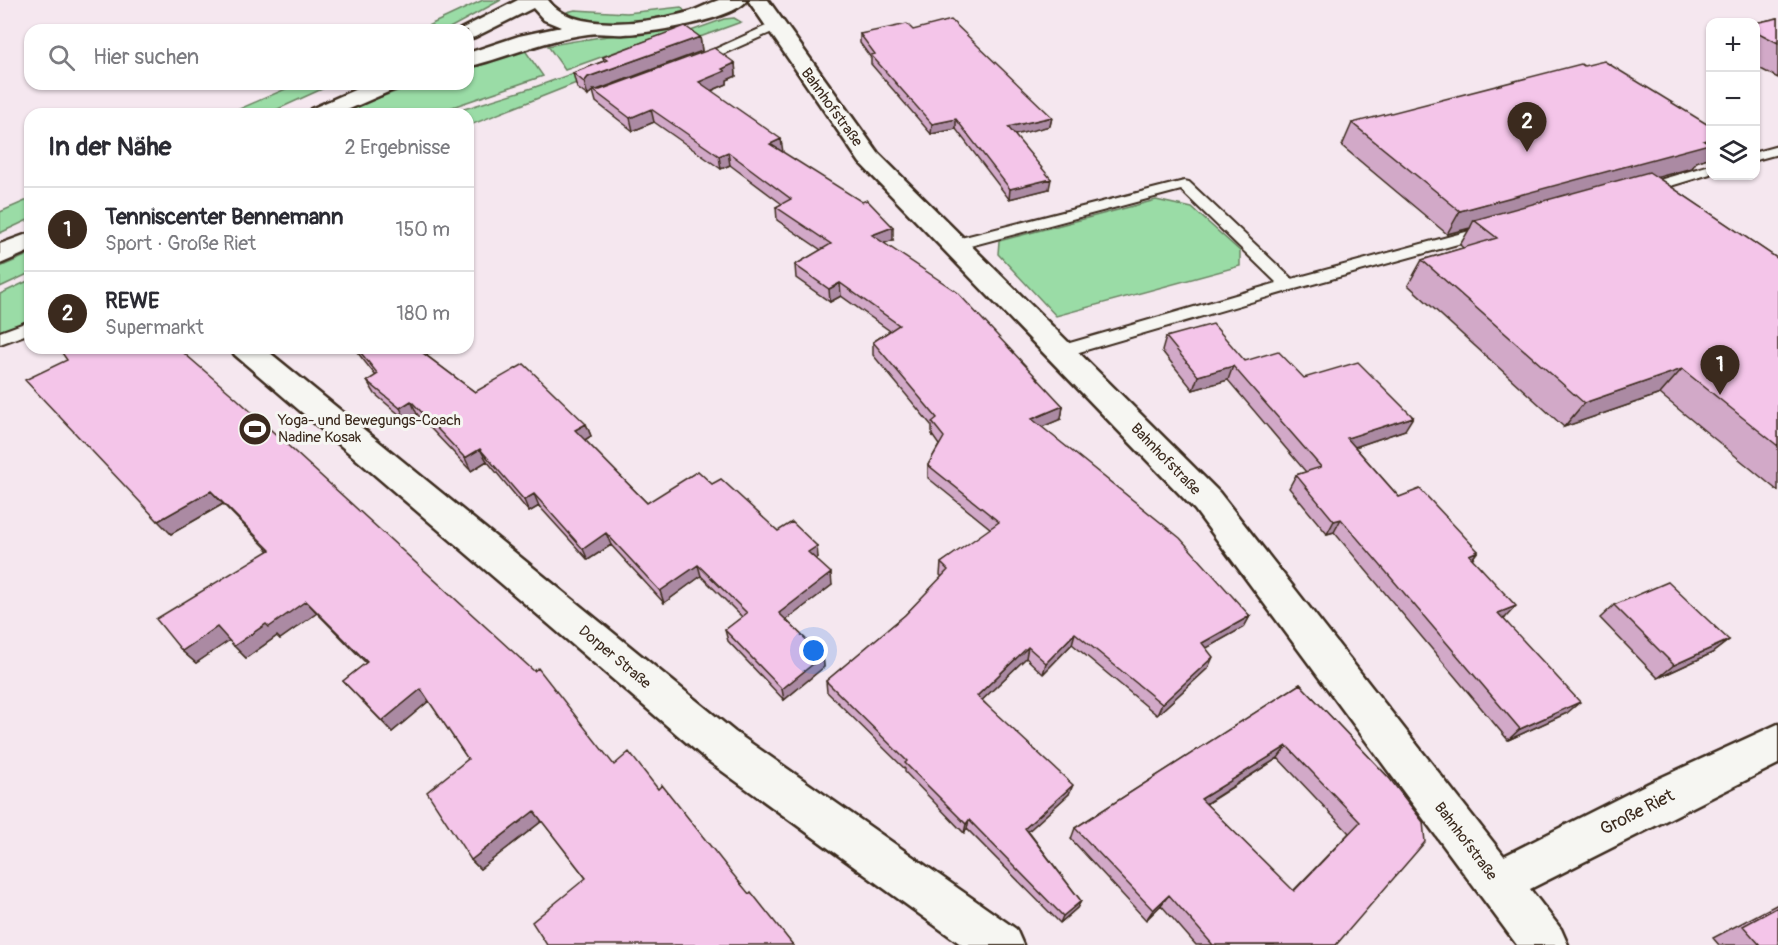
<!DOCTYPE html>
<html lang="de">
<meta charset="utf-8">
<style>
body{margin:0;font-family:Pangolin,sans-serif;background:#f7f7f7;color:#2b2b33}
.controls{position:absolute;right:18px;top:18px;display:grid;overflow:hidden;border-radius:12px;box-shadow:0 2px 4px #0004}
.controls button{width:54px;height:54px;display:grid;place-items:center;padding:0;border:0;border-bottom:2px solid #e1e1e2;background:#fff;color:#2b2b33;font:30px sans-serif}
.you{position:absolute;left:814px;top:651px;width:21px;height:21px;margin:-15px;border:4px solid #fff;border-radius:50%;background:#1a73e8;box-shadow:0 0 0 9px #1a73e833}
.badge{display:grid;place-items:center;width:39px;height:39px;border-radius:50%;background:#3b2a1e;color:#fff;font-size:20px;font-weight:700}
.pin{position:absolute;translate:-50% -50px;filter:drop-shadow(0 2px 3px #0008)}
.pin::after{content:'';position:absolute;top:32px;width:21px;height:18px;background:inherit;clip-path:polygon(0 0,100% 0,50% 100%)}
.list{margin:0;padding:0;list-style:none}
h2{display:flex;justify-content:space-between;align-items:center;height:78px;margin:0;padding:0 24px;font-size:26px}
h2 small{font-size:20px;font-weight:400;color:#7c7c81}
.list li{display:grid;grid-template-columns:39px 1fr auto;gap:18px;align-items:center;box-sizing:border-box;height:84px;padding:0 24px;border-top:2px solid #e1e1e2}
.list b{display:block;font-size:22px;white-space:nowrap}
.list p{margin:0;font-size:20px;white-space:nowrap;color:#7c7c81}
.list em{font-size:20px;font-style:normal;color:#7c7c81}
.icon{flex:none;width:33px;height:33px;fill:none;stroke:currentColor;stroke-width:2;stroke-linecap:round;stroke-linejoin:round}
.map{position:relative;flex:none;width:1778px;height:945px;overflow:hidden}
.search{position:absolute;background:#fff;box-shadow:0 2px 4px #0004;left:24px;top:24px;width:450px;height:66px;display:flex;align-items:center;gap:15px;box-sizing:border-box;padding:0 21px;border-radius:18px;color:#7c7c81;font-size:22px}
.panel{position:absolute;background:#fff;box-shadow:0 2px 4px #0004;left:24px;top:108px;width:450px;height:246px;border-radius:18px}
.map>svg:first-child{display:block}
</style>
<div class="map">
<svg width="1778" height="945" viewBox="0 0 1778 945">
<rect width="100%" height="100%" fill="#f5e7ef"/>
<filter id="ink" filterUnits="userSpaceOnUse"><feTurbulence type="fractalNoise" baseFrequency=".0167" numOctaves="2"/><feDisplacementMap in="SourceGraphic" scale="12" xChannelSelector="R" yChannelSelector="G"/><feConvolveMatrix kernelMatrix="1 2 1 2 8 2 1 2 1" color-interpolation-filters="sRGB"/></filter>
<g filter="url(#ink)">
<path fill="#9adca6" stroke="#6a8362" stroke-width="1.5" d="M483,0H501L446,30H419Z
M681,7L686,13C647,21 604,30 566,15L567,12L575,10L627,13Z
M734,18L741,22L604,72L468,126V114H448L535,87L724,19Z
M690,20L696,23L565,70L548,46C595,36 644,34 690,20Z
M524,49L543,76L432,114H333L417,84H468V67Z
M297,84H333L267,114H228Z
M30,199V219L0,233V212Z
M1156,200L1192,208L1240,251V266L1056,316L998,254L999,241Z
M30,254V273L0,287V267Z
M30,280V322L0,333V294Z"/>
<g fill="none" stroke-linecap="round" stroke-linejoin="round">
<g stroke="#3b2a1e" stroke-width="4">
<path id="service" d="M775,22L781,26L779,29L700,64H690L689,61Z
M1778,146V154L1756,160V152Z
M1710,165V174L1641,195L1633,190L1636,187Z
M1184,181L1189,182L1292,279L1488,226L1496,231L1494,234L1295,289L1062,357L1056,355L1053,351L1056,347L1277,283L1181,190L955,250L947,245L949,241Z
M30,321V333L0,344V332Z"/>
</g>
<g stroke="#3b2a1e" stroke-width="5">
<path id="minor" d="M230,348H264L735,732L1016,929L1023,945H962L707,760L235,355Z"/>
</g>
<g stroke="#3b2a1e" stroke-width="5">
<path id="tertiary" d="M748,0H768L878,153L1219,492L1504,856L1649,783L1778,724V764L1530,889L1561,929L1568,945H1517L1195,510L860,163Z"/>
</g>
<g stroke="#3b2a1e" stroke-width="5">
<path id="secondary" d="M518,0H548C573,35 653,22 689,12C699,9 709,3 719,0C728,0 739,0 747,0C733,20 650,33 625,34C613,35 600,32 588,34C547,39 508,57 468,67V53L519,36L561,27L544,20L533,8L475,37L468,39V30H459Z
M368,84H398L395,89L338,114H307L311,109Z
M30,233V251L0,264V244Z"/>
</g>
<use href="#service" fill="#f6f6f2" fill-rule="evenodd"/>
<use href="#minor" fill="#f6f6f2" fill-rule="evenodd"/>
<use href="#tertiary" fill="#f6f6f2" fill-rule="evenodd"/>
<use href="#secondary" fill="#f6f6f2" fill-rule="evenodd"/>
</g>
<path fill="#d2a9c8" stroke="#3b2a1e" stroke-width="1.5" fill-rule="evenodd" d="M1778,18V78L1755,66V23Z
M913,30L1052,117L1050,126L1014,135L1049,189L1009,199L956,129L931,134L871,64V58L860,43V34Z
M700,37L702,51L597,90L735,63L736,76L727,80V84L711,91L782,152L893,240L884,243L1063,406L1061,419L1041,427L1250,616L1244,627L1206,648L1208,668L1157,715L1072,644L1043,674L1026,658L982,700L1069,794L1028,831L1081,901L1077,908L1060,923L967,829L964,833L905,772V769L827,692L826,681L905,615L942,577L940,575L941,563L991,529L928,478V465L939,445L932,435V426L873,355V342L890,331L841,296L830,302L796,278L795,265L821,250L777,220L776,207L782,204L730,165L721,169L654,122L633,131L596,102L593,91L591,92L588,96L577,88L573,73L604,61L603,57Z
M1352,123L1707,158L1696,162L1692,168L1657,177L1778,259V491L1660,394L1564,427L1408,285L1422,260L1463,248L1460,245L1470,228L1447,234L1342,146Z
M1166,337L1304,378L1405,430L1355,447L1399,497L1478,551L1472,559L1505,618H1503L1567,713L1508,740L1334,532L1327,534L1289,488L1296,475L1306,472L1228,380L1193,390L1162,351Z
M354,348H440L426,355L475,392L586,424L591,436L585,440L647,503L712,484L778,531L818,557L816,559L832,585L786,620L823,656L824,667L784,700L728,641L725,630L742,617L701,576L664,603L611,545L588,560L539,506L529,512L487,461L471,471L417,414L407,421L375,394L367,381L376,376Z
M67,360L614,765L658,789L793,945L586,878L542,821L480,869L471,860L468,759L429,701L392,732L343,681L366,663L317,613L280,639L277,636L246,658L229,640L196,663L182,651L269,551L223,504L171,534Z
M1614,605L1729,640L1712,653L1658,678L1600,618Z
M1300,684L1390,779L1336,945H1196L1161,905L1146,920L1071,839L1075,828ZM1278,758L1349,833L1293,891L1206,804Z
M1778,904V945H1719L1713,938Z"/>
<path fill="#ab8aa3" stroke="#3b2a1e" stroke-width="1.5" d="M700,37L702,51L594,91L593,90V91L591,92L588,96L584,82L588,77Z
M735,63L736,76L727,80V84L701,95L699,82L722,69Z
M651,109L654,122L633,131L630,118Z
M1052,117L1050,126L1007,137L1008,127Z
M956,119V129L931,134L932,124Z
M781,139L783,152L771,157L770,144Z
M1710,139V154L1707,158L1696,162L1692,168L1481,225L1474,220L1470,228L1447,234L1460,211Z
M728,152L730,165L721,169L719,156Z
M1051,179L1049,189L1009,199L1010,189Z
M893,227V240L872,248V235Z
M840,283L841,296L830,302L829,289Z
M414,348H440L420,358Z
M1233,366L1228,380L1193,390L1198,376Z
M1682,369L1660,394L1564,427L1584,403Z
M411,401L417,414L407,421L400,408Z
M1063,406L1061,419L1030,432L1032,419Z
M1413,417L1405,430L1340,452L1347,438Z
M586,424L591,436L580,443L575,430Z
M480,449L487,461L471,471L465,458Z
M211,491L223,504L171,534L158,521Z
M534,494L539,506L529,512L524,500Z
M1341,519L1334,532L1327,534L1334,521Z
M606,533L611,545L588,560L583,549Z
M817,546L818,557L810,564L808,552Z
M1478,551L1468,564L1469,555Z
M698,565L701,576L664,603L660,591Z
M831,573L832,585L781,624L779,613Z
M306,601L317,613L280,639L277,636L246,658L234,646L266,624Z
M1516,606L1505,618L1487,625L1498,613Z
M1250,616L1244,627L1196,654L1202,643Z
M217,627L230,640L196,663L182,651Z
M1075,633L1072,644L1043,674L1046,663Z
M1729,640L1712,653L1658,678L1674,665Z
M1028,647L1026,658L976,706L977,696Z
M823,656L824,667L784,700L782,689Z
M1213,657L1208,668L1157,715L1162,704Z
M421,689L430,700L392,732L382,721Z
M1580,702L1567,713L1508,740L1520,729Z
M1287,746L1278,758L1194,811L1201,799Z
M1073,785L1069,794L1023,836L1025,828Z
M534,811L542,821L480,869L471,860Z
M969,820L967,829L964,833L966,824Z
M1169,895L1161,905L1146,920L1153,910Z
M1081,901L1077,908L1060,923L1063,916Z"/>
<path fill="#f4c5e9" stroke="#3b2a1e" stroke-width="1.5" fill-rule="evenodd" d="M1778,18V43L1755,31V23Z
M951,20L1052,117L1008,127L1051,179L1010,189L956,119L932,124L871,55L875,54L860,34L907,24L913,30Z
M685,26L700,37L588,77L584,82L573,73L607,60L603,57Z
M714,48L735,63L722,69L725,71L699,82L781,139L770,144L862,202L867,200L893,227L872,235L957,292L1063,406L1032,419L1180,538L1250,616L1202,643L1213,657L1162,704L1075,633L1046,663L1028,647L977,696L1073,785L1025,828L1081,901L1063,916L969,820L966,824L905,763L907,761L826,681L905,615L948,570L941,563L999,522L928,465L944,437L932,422L937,418L873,342L899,325L840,283L829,289L795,265L831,244L776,207L791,199L728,152L719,156L651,109L630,118L593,90H600Z
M1604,61L1710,126V139L1704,141L1709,144L1460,211L1352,123L1581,64L1584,66Z
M1649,172L1778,259V446L1682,369L1584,403L1422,260L1497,238L1474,220Z
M1213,324L1245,361L1278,351L1304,378L1358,362L1413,417L1347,438L1399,497L1420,489L1478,551L1469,555L1516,606L1498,613L1580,702L1520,729L1341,519L1334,521L1296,475L1321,467L1233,366L1198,376L1166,337Z
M64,348H178L236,398L534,671L538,668L614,765L629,752L658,789L662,785L731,872L749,894L751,892L793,945H547L532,922L586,878L534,811L471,860L427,792L468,759L421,689L382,721L343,681L367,662L306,601L269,627L266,624L234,646L217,627L182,651L156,619L270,550L211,491L158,521L25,380L67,360L60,350Z
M357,348H416L475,392L524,364L586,424L575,430L647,503L698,471L712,484L721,479L778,531L792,522L817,546L808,552L831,573L779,613L823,656L782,689L725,630L747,613L698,565L660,591L606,533L583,549L534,494L524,500L480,449L465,458L411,401L400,408L367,381L378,374Z
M1668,582L1729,640L1674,665L1614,605Z
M1300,684L1390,779L1423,822L1425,842L1336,945H1213L1169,895L1153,910L1075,828ZM1287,746L1360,822L1294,891L1201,799Z
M1778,907V945H1760L1743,926Z"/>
</g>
<defs>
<g id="stadium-disc" transform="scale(1.725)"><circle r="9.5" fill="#3b2a1e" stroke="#f6f6f2"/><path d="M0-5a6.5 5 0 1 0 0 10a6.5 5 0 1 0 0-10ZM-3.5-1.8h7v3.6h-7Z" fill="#fff"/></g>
</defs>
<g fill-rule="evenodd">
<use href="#stadium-disc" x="255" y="429"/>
</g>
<g text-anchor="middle" stroke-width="6" stroke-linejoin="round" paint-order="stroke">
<g font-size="15" fill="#3b2a1e" stroke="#f6f6f2">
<text transform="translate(832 107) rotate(54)" y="5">Bahnhofstraße</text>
<text transform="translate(1166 459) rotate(46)" y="5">Bahnhofstraße</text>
<text transform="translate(615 657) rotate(40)" y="5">Dorper Straße</text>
<text transform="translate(1466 841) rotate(53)" y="5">Bahnhofstraße</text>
</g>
<g font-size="15" fill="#3b2a1e" stroke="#f6f6f2" text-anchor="start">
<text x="278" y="425">Yoga- und Bewegungs-Coach<tspan x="278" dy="17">Nadine Kosak</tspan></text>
</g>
<g font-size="18" fill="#3b2a1e" stroke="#f6f6f2">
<text transform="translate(1637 812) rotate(-27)" y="6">Große Riet</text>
</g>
</g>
</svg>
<div class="controls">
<button>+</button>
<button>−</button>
<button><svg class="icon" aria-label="layers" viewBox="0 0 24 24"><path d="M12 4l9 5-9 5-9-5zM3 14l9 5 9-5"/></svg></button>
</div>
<div class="you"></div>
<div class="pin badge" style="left:1720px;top:395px">1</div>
<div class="pin badge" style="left:1527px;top:152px">2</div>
<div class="search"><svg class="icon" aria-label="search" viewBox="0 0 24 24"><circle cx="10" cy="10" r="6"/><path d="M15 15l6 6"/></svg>Hier suchen</div>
<section class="panel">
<h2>In der Nähe<small>2 Ergebnisse</small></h2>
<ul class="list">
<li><span class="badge">1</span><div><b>Tenniscenter Bennemann</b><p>Sport · Große Riet</p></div><em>150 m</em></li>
<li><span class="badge">2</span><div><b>REWE</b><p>Supermarkt</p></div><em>180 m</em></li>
</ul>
</section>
</div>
